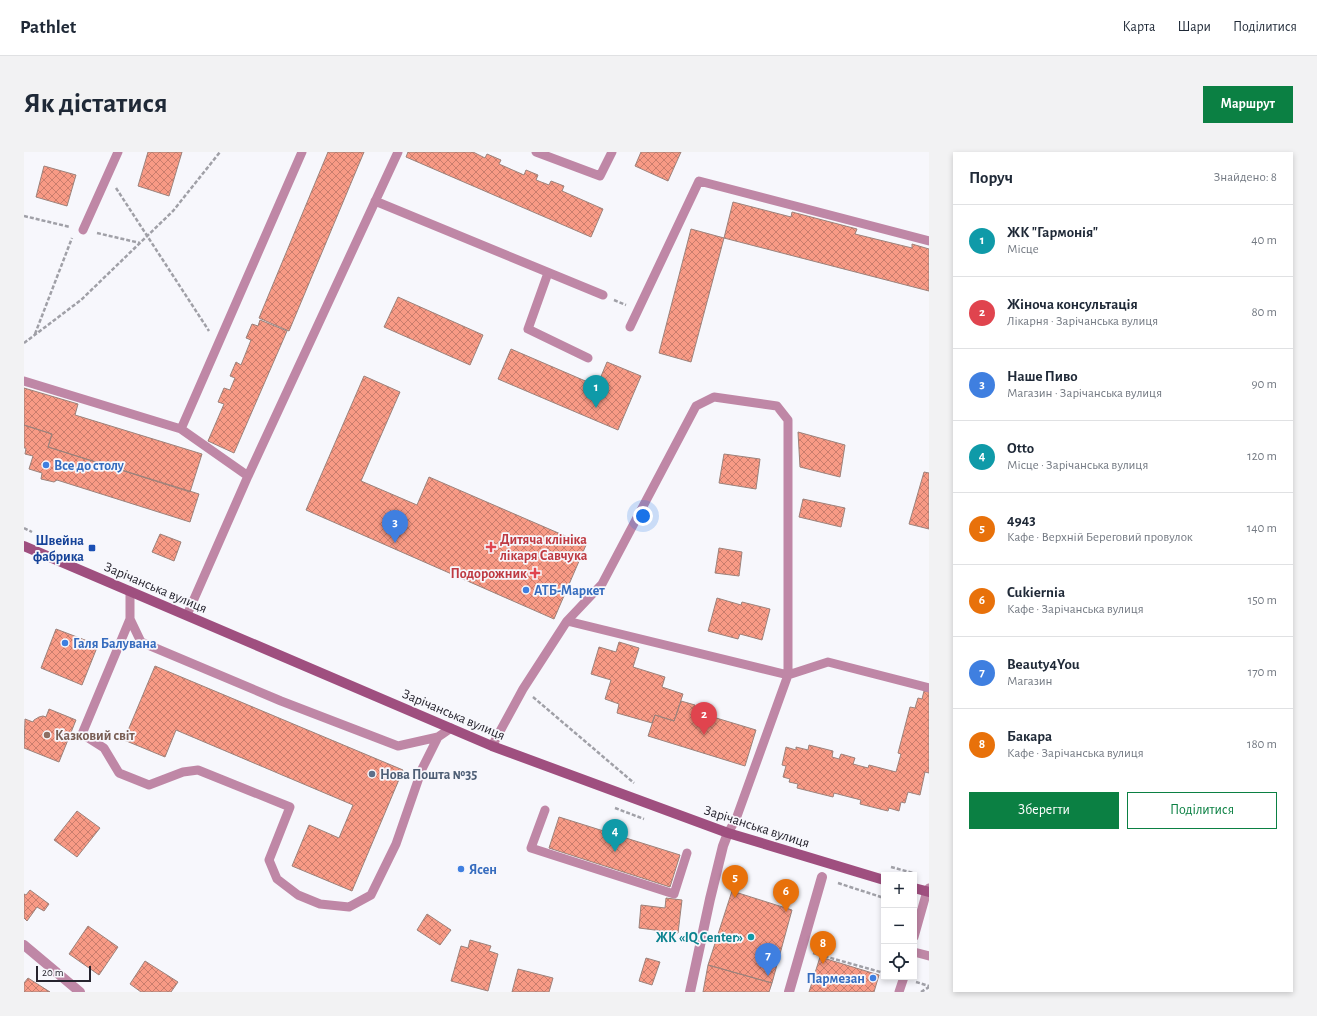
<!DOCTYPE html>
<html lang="uk">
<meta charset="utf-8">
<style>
body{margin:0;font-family:"Alegreya Sans",sans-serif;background:#f2f2f3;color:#1f2937}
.controls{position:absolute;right:12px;bottom:12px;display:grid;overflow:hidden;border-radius:0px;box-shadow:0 2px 6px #0003}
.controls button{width:36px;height:36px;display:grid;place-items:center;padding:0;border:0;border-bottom:1px solid #e0e1e3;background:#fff;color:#1f2937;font:20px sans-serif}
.scale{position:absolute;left:12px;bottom:10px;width:55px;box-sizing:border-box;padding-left:4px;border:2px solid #26242e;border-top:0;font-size:11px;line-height:14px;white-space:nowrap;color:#26242e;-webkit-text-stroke:3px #f7f7fc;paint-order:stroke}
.you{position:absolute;left:619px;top:364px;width:14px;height:14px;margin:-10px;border:3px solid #fff;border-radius:50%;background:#1a73e8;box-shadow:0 0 0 6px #1a73e833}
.badge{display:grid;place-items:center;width:26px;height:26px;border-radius:50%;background:#0b8043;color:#fff;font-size:13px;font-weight:700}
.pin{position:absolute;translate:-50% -33px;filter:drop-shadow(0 1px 2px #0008)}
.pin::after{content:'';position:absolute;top:21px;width:14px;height:12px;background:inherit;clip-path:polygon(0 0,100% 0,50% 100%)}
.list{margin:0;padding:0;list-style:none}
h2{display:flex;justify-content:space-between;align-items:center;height:52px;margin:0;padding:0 16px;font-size:17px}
h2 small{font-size:13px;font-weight:400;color:#747a83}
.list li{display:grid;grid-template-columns:26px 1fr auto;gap:12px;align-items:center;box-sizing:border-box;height:72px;padding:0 16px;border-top:1px solid #e0e1e3}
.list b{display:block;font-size:15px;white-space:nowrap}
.list p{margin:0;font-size:13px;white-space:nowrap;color:#747a83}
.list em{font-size:13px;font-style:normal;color:#747a83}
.actions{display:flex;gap:8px;padding:12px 16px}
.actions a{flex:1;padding:9px 0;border:1px solid #0b8043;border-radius:0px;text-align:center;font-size:14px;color:#0b8043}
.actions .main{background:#0b8043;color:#fff}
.icon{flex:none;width:22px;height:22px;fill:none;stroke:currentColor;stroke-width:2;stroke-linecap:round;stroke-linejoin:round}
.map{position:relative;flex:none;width:905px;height:840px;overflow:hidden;border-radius:0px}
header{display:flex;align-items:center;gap:24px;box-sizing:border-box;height:56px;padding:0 20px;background:#fff;border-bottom:1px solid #e0e1e3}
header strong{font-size:19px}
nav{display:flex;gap:22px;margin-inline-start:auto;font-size:14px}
.intro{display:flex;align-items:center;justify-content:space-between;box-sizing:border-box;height:96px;padding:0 24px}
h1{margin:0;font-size:28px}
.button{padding:10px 18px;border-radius:0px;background:#0b8043;color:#fff;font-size:14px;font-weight:700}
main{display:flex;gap:24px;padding:0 24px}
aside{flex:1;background:#fff;border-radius:0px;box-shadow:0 2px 6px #0003}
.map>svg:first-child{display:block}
</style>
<header>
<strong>Pathlet</strong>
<nav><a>Карта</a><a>Шари</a><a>Поділитися</a></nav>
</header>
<div class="intro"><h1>Як дістатися</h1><a class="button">Маршрут</a></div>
<main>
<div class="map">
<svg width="905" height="840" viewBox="0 0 905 840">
<defs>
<pattern id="building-cross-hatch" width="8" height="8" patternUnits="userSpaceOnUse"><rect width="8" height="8" fill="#f89a85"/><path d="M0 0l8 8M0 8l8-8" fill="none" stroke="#c97d6d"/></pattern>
</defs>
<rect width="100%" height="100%" fill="#f7f7fc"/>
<path fill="url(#building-cross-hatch)" stroke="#9c827b" d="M124,0H158L145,44L114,34Z
M304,0H340L265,179L235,166Z
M384,0H449L461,6L463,2L477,8L475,12L500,23L502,18L514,23L512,28L525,33L527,29L540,34L538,39L579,57L567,85L382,5Z
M617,0H657L644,29L611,14Z
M20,14L52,23L43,54L12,45Z
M709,50L767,65L768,60L833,77L831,82L888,96V92L905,97V139L700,86Z
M667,77L700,86L667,210L635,201Z
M374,145L459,183L446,213L360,175Z
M236,168L263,179L210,301L184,289L200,252L194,250L200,236L206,238L211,226L206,224L212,210L217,213L227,188L222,186L228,172L234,174Z
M487,197L573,234L583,210L617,224L594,278L474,227Z
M340,224L376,240L337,329L393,353L405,325L562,393L530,467L282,358Z
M0,236L54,252L51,263L178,302L166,340L24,295L28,282L0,273Z
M0,273L28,282L24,295L175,342L166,370L33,328L30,330L17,327L18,321L5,317L9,304L1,302L2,296H0Z
M774,280L821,293L816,325L776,315Z
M700,302L736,307L732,337L695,331Z
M900,320L905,321V377L885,372Z
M779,347L821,356L817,375L775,365Z
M136,382L157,390L150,409L128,400Z
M695,396L718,400L715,424L691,421Z
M693,446L717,453L718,450L746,457L738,488L716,482L714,487L684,479Z
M32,477L74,493L58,533L17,516Z
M595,490L615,496L609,515L641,525L638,535L659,542L650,569L631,563L628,571L593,561L595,552L581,547L587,528L567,522L575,495L592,500Z
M131,514L379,618L328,739L268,714L285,673L315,686L329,653L152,578L141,605L100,588Z
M900,539L905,540V621L901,620L896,643L884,640L881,651L877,650L875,659L865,656L864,659L836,652L837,648L810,641L809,645L773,636L774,632L765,630L766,627L759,625L762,614L758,613L762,595L772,598V595L784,598L785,593L809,599L808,605L815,607L817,602L831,606L829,612L844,616L845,613L872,620L877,602L874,601L886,555L891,556L894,546L898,547Z
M657,549L671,553L669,559L732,578L721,614L624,584L631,563L650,569Z
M25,557L52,568L35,610L0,596L1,567L9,570L10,568L15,565L19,564L22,565Z
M53,659L76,676L53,705L30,688Z
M535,665L656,703L646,735L525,696Z
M6,738L25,752L20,759L13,755L3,769L0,766V742L2,743Z
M708,739L768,758L748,831L684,813Z
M642,746L658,748L654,781L615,776L617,753L641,756Z
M403,762L427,778L416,793L393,778Z
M64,774L94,795L75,823L45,802Z
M446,788L467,794L465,799L474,802L464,839L427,829L437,794L444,796Z
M796,805L855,823L850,840H785Z
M622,806L636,810L628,833L615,829Z
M121,809L154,830L147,840H117L106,832Z
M684,813L748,831L745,840H679Z
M494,817L529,826L525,840H488Z
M4,826L26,840H0V831Z"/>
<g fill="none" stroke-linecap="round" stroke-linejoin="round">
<path stroke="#a0a0a7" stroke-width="2.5" stroke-dasharray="4 2" stroke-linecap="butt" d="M92,36L185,179
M0,64L46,75
M73,81L116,91
M590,148L602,153
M11,182L48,86
M0,191L57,148L149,59L196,0
M0,376L8,380
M509,545L610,631
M591,656L620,667
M867,715L889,721
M814,731L860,746
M789,801L860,821
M892,830L905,834
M897,840L905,835"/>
<path stroke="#bf87a6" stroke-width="9" d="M512,0L576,24L588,0
M351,49L579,143
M59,78L94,0
M524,121L504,177L564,206
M606,175L675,29L905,89
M0,229L157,277L224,324L163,463
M157,277L278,0
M224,324L374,0
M106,439V467L117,490L257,549L374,594L414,585L427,576
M106,467L58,582L80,596L95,621L125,633L159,620L174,618L266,655L245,708L253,727L274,743L296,752L325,755L347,743L372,692L398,617L414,585
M543,469L578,432L672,254L690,245L753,254L764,268V523L712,667L704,681
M468,594L499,537L543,469L764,523L804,510L905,536
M521,658L507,696L650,742L663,701
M890,785L903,739L905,736
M890,800L905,804
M875,840L880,825"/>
<path stroke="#bf87a6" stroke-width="10" d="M0,793L56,840
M666,840L686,747L699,694L704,681
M765,840L798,725"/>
<path stroke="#9f4f7f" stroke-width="10" d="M0,394L468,594L704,681L860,728
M890,736L905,740"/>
</g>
<g fill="#3f7fe0" stroke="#f7f7fc" stroke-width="1.5">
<circle cx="22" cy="313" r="4"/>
<circle cx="502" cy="438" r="4"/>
<circle cx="41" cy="491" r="4"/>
<circle cx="437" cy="717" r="4"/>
<circle cx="849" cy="826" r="4"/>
</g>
<g fill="#e0444e" stroke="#f7f7fc" stroke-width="1.5">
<path d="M465 389h4v4h4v4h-4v4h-4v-4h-4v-4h4z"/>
<path d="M509 415h4v4h4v4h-4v4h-4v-4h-4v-4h4z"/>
</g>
<rect fill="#1a4fb4" stroke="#f7f7fc" stroke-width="1.5" x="64" y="392" width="8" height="8" rx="2"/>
<circle fill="#8d6e63" stroke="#f7f7fc" stroke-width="1.5" cx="23" cy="583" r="4"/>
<circle fill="#5c6f8a" stroke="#f7f7fc" stroke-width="1.5" cx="348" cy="622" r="4"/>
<circle fill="#0f9aa8" stroke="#f7f7fc" stroke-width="1.5" cx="727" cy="785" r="4"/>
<g text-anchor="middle" stroke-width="3.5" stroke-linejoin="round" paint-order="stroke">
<g font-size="14" font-weight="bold" fill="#366cbe" stroke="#f7f7fc" text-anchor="start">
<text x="30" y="318">Все до столу</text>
<text x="510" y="443">АТБ-Маркет</text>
<text x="49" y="496">Галя Балувана</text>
<text x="445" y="722">Ясен</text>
<text x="841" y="831" text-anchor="end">Пармезан</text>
</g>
<g font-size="14" font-weight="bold" fill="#be3a42" stroke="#f7f7fc" text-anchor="start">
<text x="476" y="392">Дитяча клініка<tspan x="476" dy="16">лікаря Савчука</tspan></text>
<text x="503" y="426" text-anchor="end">Подорожник</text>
</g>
<g font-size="14" font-weight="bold" fill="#164399" stroke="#f7f7fc" text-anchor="end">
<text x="60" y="393">Швейна<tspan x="60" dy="16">фабрика</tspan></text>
</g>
<g font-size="14" fill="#26242e" stroke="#f7f7fc">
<text transform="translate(132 435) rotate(23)" y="5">Зарічанська вулиця</text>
<text transform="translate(430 562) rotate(23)" y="5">Зарічанська вулиця</text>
<text transform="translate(733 674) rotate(18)" y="5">Зарічанська вулиця</text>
</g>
<g font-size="14" font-weight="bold" fill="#785e54" stroke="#f7f7fc" text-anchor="start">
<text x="31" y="588">Казковий світ</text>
</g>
<g font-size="14" font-weight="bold" fill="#4e5e75" stroke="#f7f7fc" text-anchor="start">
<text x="356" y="627">Нова Пошта №35</text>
</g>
<g font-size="14" font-weight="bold" fill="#0d838f" stroke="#f7f7fc" text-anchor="end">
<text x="719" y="790">ЖК «IQ Center»</text>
</g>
</g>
</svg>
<div class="controls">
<button>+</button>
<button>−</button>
<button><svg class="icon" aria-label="locate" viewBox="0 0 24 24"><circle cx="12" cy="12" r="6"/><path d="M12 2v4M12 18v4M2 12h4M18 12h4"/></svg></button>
</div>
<div class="scale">20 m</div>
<div class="you"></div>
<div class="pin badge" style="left:572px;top:256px;background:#0f9aa8">1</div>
<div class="pin badge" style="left:680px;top:583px;background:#e0444e">2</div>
<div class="pin badge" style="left:371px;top:391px;background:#3f7fe0">3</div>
<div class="pin badge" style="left:591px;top:700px;background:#0f9aa8">4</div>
<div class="pin badge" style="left:711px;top:746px;background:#e8710a">5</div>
<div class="pin badge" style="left:762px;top:760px;background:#e8710a">6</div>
<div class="pin badge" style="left:744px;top:824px;background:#3f7fe0">7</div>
<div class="pin badge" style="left:799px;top:812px;background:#e8710a">8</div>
</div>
<aside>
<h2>Поруч<small>Знайдено: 8</small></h2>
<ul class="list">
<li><span class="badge" style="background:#0f9aa8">1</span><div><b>ЖК &quot;Гармонія&quot;</b><p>Місце</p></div><em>40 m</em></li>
<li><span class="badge" style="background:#e0444e">2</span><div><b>Жіноча консультація</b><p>Лікарня · Зарічанська вулиця</p></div><em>80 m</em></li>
<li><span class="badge" style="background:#3f7fe0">3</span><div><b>Наше Пиво</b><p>Магазин · Зарічанська вулиця</p></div><em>90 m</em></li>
<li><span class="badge" style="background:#0f9aa8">4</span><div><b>Otto</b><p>Місце · Зарічанська вулиця</p></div><em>120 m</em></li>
<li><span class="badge" style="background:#e8710a">5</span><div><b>4943</b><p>Кафе · Верхній Береговий провулок</p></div><em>140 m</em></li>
<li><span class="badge" style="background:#e8710a">6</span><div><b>Cukiernia</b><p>Кафе · Зарічанська вулиця</p></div><em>150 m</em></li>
<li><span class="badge" style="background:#3f7fe0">7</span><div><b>Beauty4You</b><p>Магазин</p></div><em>170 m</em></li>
<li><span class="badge" style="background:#e8710a">8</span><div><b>Бакара</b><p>Кафе · Зарічанська вулиця</p></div><em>180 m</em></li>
</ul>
<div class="actions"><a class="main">Зберегти</a><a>Поділитися</a></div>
</aside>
</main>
